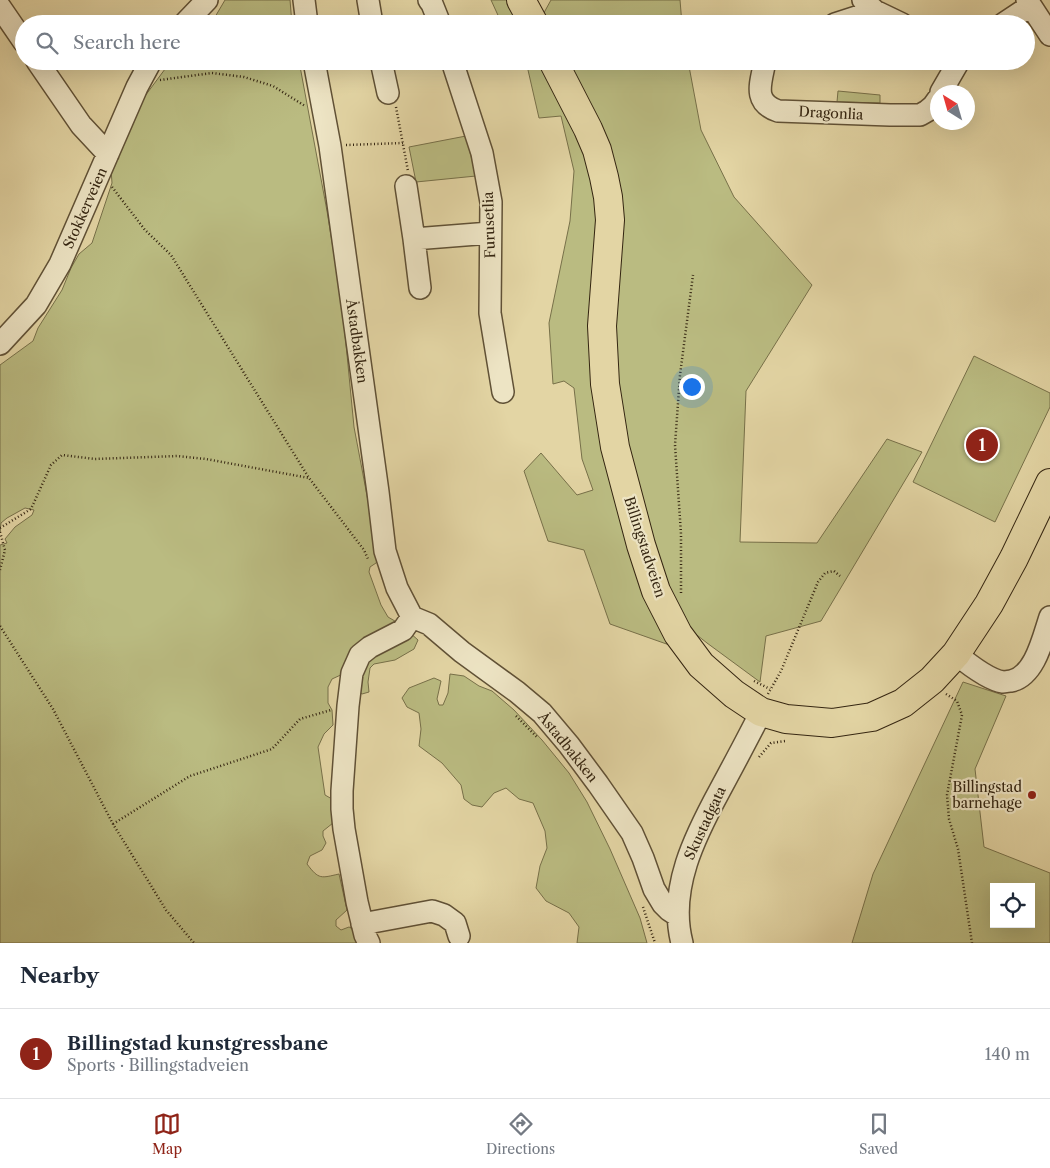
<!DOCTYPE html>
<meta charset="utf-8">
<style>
body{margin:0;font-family:"Libre Caslon Text",serif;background:#f6f6f7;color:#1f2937}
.controls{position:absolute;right:15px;bottom:15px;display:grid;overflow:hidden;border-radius:0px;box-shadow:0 5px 20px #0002}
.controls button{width:45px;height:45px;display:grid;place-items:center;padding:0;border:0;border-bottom:1px solid #e0e1e3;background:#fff;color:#1f2937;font:25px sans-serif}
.compass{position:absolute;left:930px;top:85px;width:45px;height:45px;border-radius:50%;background:#fff;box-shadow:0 5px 20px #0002;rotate:323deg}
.you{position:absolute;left:691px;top:386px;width:18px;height:18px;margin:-12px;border:4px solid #fff;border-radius:50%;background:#1a73e8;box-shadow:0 0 0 8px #1a73e833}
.badge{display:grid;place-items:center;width:32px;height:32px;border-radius:50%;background:#8f2418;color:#fff;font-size:16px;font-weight:700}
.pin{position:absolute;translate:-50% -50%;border:2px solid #fff;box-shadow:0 1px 5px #0006}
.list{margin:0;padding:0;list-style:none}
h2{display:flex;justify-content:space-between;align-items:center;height:65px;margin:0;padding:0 20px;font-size:21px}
h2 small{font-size:16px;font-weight:400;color:#747a83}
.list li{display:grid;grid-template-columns:32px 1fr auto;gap:15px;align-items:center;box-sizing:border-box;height:90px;padding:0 20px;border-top:1px solid #e0e1e3}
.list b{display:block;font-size:19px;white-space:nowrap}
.list p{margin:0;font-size:16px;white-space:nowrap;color:#747a83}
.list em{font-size:16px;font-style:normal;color:#747a83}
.icon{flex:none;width:28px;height:28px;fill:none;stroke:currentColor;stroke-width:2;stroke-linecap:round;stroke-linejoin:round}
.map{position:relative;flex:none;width:1050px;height:943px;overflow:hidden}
.search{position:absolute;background:#fff;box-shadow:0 5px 20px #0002;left:15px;right:15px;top:15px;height:55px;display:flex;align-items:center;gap:12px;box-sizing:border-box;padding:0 18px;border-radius:28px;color:#747a83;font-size:19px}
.sheet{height:155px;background:#fff}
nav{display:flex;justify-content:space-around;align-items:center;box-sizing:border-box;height:70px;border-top:1px solid #e0e1e3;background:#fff;font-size:14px;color:#747a83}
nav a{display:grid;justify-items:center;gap:2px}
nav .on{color:#8f2418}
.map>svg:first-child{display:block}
</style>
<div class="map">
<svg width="1050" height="943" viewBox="0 0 1050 943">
<rect width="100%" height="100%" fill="#e3d5a4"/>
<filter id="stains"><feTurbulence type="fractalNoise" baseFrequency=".004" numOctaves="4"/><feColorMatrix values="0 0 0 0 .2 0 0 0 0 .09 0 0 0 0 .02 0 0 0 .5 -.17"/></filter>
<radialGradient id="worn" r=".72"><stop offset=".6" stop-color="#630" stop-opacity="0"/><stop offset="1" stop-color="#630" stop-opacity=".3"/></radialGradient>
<path fill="#babb81" stroke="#777049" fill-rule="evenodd" d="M225,0H290L292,24H210L215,17Z
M491,0H512L524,24H502Z
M551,0H680L682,24H542L540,20Z
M171,61H299L327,211L342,303L354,427L379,559L376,563L370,567L369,572L381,605L388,617L400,624L418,640L414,649L395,660L374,664L370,668L368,682L369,692L362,694L356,690L345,673L332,679L328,687V703L332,710L333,725L324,734L318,747L325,795L332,799L333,823L323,831V836L326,843L322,850L310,856L307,864C319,880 321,878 339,874L347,910L336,920V926L341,930L349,927L356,930L362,943H0V545L7,543L5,539L15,527L32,515L34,510L25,508L7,518L1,523L0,532V365L33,341L38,328L62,290L71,268L79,254L92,243L112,183L111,169L116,156L145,96Z
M523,61H544L593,167L600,219L589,317L675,647L610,624L584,550L548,541L524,471L541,453L577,495L593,490L582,459L574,388L564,381L553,384L549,323L570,221L574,171L561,116L539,118L528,70Z
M562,61H688L701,130L734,197L812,285L746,391L740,542L817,543L887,439L922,452L821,621L766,636L760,682L707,643L688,628L662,574L633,486L613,379L617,222Z
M838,91L880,95V103L837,102Z
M466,136L476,176L416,182L409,147Z
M974,356L1050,393V407L995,522L913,482Z
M450,674L464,676L479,686L492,691L514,710L542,740L569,773L587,802L610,849L640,918L647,943H577L579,927L569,913L546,901L536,888L540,866L547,848L545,831L533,803L519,799L506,788L494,793L482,807L472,805L464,799L461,785L442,763L419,746L421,729L419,713L407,707L402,698L409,688L434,678L441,681L437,699L439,705H443L448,693Z
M963,682L1006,696L975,769L984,847L1050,873V943H852L873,874ZM994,887H1031V924H994Z"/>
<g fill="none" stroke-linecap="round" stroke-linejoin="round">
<g stroke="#605136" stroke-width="24">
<path id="minor" d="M304,0L307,24
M368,0L372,24
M429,0L432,4L440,24
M863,0L875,11L902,24
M1027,0L1050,35
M0,7L24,42
M184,24L207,0
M835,24L875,11
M1003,24L1030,6
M37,61L81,125L108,154
M314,61L330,146L378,492L385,551L397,588L412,617L429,624L462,652L517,692L542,713L569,745L598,784L632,833L643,858L654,889L663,904L669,910L678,916
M381,61L388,93
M452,61L482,153L491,202L490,313L503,392
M765,61C761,83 752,102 778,111L890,115H920L927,111L933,106L938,99
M941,92L959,61
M406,186L414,239L490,233
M414,239L420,288
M0,344L36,305L60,264L137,87L151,61
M956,654C967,663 989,680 1003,682C1005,682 1009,681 1011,681C1035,676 1043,638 1050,617
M362,924L432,911L444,915L455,923L459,936
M369,943L365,935L357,902L344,829L342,809V791L348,706L352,673L360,655L370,647L403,630L412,617
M682,943C668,889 695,836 720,790C734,764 748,738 761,712"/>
</g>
<g stroke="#342511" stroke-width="30">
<path id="major" d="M521,0L534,24
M553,61L588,129L597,150L604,177L608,197L610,220L602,326L605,384L615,447L641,545L656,591L678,634L701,665L734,694L761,712L786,719L832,723L872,717L903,703L932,680L956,654L989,604L1014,558L1050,483"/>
</g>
<path stroke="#342511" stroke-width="2.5" stroke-dasharray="1 2.5" stroke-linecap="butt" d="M160,80L212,73L244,77L273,86L305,106
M396,107L408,171
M346,145L403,143
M112,187L145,230L171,255L309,478L364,550L368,559
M0,528L31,509L51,465L62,455L95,459L177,456L206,459L309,478
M0,532L5,550L0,570
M681,593V534L675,445L680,375L693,275
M0,626L53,709L113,824L166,910L194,943
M754,681L770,689
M768,694L781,671L818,582L825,573L834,571L840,576
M946,694L957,701L962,715L947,795L949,819L958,849L972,943
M516,716L538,738
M759,757L771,743L785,741
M113,824L190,776L272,749L300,719L331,710
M643,907L655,943"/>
<use href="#minor" stroke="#ede4c4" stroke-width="21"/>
<use href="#major" stroke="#e3d5a4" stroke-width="28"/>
</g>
<circle fill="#8f2418" stroke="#ede4c4" stroke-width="2" cx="1032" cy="795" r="5"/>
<g text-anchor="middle" stroke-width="4.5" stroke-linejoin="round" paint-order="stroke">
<g font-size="14" fill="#342511" stroke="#ede4c4">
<text transform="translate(831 113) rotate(3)" y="5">Dragonlia</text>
<text transform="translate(85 208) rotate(-66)" y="5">Stokkerveien</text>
<text transform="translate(489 225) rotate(-92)" y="5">Furusetlia</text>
<text transform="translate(357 341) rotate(82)" y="5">Åstadbakken</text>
<text transform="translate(645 547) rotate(72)" y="5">Billingstadveien</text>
<text transform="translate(568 747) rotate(51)" y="5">Åstadbakken</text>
<text transform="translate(705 823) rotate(-65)" y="5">Skustadgata</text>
</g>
<g font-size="14" fill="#342511" stroke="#ede4c4" text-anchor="end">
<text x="1022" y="792">Billingstad<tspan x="1022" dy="16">barnehage</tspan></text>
</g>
</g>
<rect width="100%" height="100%" filter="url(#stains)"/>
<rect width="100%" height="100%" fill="url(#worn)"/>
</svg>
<div class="controls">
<button><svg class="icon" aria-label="locate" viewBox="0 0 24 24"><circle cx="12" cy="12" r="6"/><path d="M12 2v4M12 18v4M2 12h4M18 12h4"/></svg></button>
</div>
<svg class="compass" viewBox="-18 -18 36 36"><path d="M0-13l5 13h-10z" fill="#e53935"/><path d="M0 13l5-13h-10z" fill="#747a83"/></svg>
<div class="you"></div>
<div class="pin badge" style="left:982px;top:445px">1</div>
<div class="search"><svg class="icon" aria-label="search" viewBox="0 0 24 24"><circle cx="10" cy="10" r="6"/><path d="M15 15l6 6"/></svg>Search here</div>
</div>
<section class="sheet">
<h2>Nearby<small></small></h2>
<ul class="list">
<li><span class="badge">1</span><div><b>Billingstad kunstgressbane</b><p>Sports · Billingstadveien</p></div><em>140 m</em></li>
</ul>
</section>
<nav>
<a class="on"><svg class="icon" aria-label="map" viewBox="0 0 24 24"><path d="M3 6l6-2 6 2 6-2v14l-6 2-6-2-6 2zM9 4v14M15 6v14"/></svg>Map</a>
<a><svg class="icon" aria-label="directions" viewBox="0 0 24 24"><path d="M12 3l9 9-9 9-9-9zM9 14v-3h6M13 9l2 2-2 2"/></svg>Directions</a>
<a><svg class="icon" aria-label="saved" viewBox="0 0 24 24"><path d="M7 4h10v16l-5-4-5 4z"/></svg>Saved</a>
</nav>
